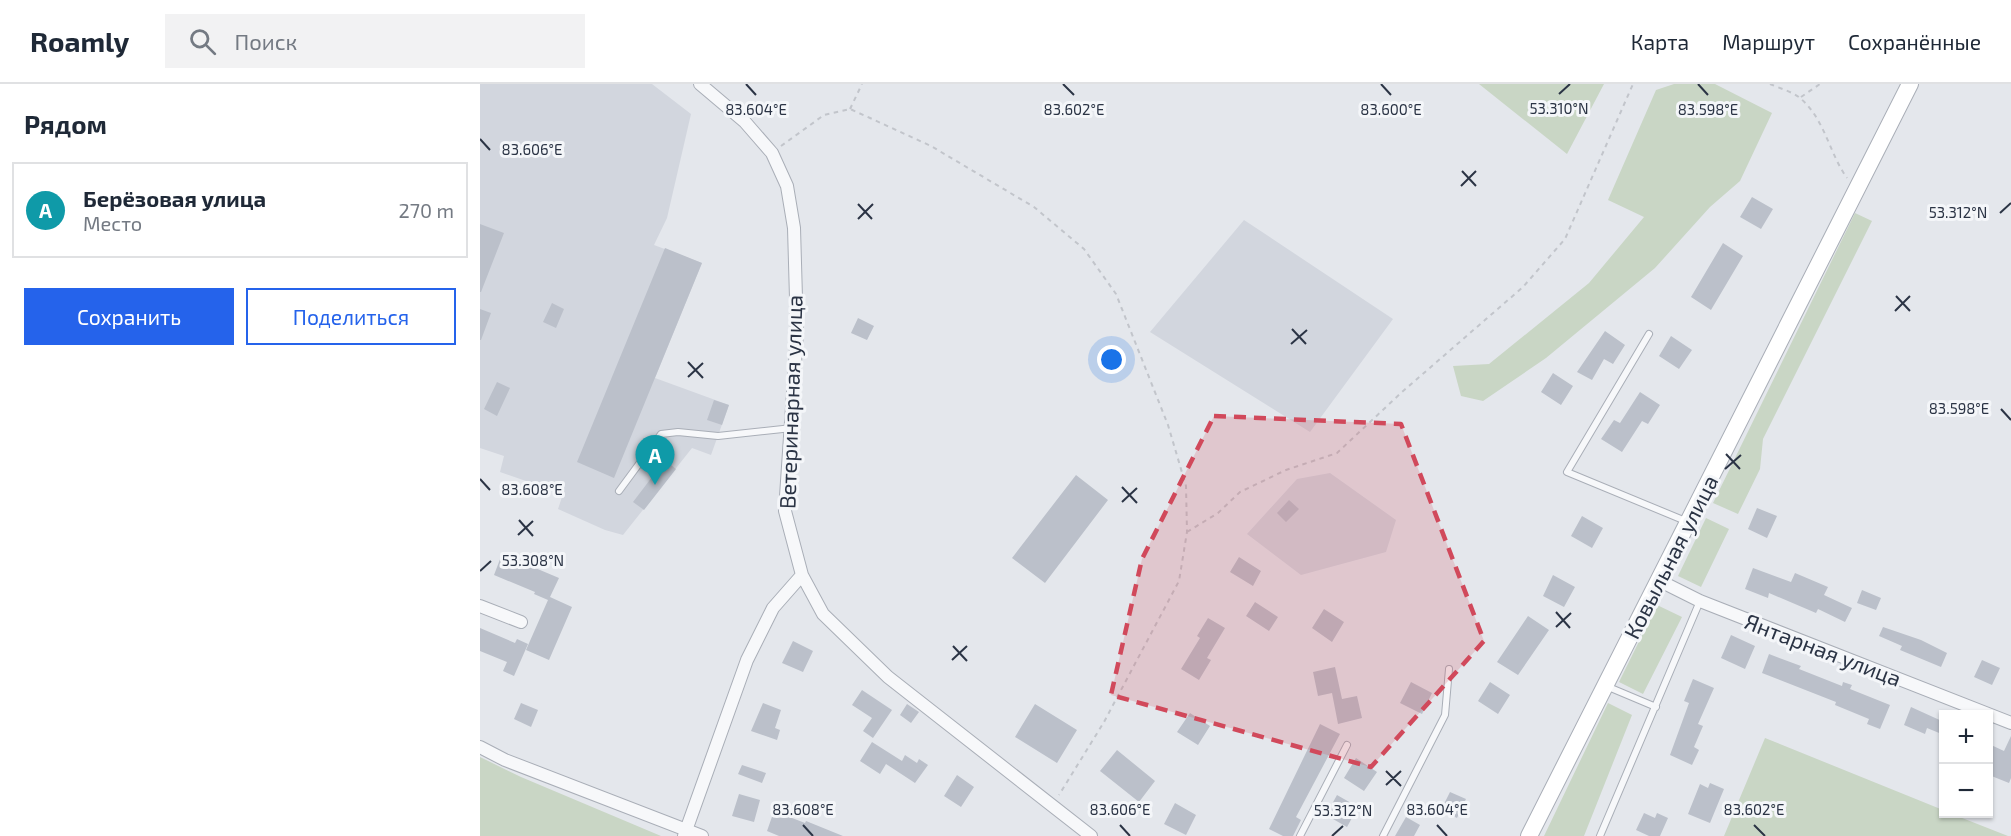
<!DOCTYPE html>
<html lang="ru">
<meta charset="utf-8">
<style>
body{margin:0;font-family:"Exo 2",sans-serif;background:#f2f2f3;color:#1f2937}
.controls{position:absolute;right:18px;bottom:18px;display:grid;overflow:hidden;border-radius:0px;box-shadow:0 2px 4px #0004}
.controls button{width:54px;height:54px;display:grid;place-items:center;padding:0;border:0;border-bottom:2px solid #e0e1e3;background:#fff;color:#1f2937;font:30px sans-serif}
.you{position:absolute;left:632px;top:276px;width:21px;height:21px;margin:-15px;border:4px solid #fff;border-radius:50%;background:#1a73e8;box-shadow:0 0 0 9px #1a73e833}
.badge{display:grid;place-items:center;width:39px;height:39px;border-radius:50%;background:#2563eb;color:#fff;font-size:20px;font-weight:700}
.pin{position:absolute;translate:-50% -50px;filter:drop-shadow(0 2px 3px #0008)}
.pin::after{content:'';position:absolute;top:32px;width:21px;height:18px;background:inherit;clip-path:polygon(0 0,100% 0,50% 100%)}
.list{margin:0;padding:0;list-style:none}
h2{display:flex;justify-content:space-between;align-items:center;height:78px;margin:0;padding:0 24px;font-size:26px}
h2 small{font-size:20px;font-weight:400;color:#747a83}
.list li{display:grid;grid-template-columns:39px 1fr auto;gap:18px;align-items:center;box-sizing:border-box;height:96px;margin:0 12px 12px;padding:0 12px;border:2px solid #e0e1e3;border-radius:0px}
.list b{display:block;font-size:22px;white-space:nowrap}
.list p{margin:0;font-size:20px;white-space:nowrap;color:#747a83}
.list em{font-size:20px;font-style:normal;color:#747a83}
.actions{display:flex;gap:12px;padding:18px 24px}
.actions a{flex:1;padding:14px 0;border:2px solid #2563eb;border-radius:0px;text-align:center;font-size:21px;color:#2563eb}
.actions .main{background:#2563eb;color:#fff}
.icon{flex:none;width:33px;height:33px;fill:none;stroke:currentColor;stroke-width:2;stroke-linecap:round;stroke-linejoin:round}
.map{position:relative;flex:none;width:1531px;height:752px;overflow:hidden}
header{display:flex;align-items:center;gap:36px;box-sizing:border-box;height:84px;padding:0 30px;background:#fff;border-bottom:2px solid #e0e1e3}
header strong{font-size:28px}
nav{display:flex;gap:33px;margin-inline-start:auto;font-size:21px}
.search{width:420px;height:54px;background:#f2f2f3;display:flex;align-items:center;gap:15px;box-sizing:border-box;padding:0 21px;border-radius:0px;color:#747a83;font-size:22px}
main{display:flex}
aside{flex:1;background:#fff}
.map>svg:first-child{display:block}
</style>
<header>
<strong>Roamly</strong>
<div class="search"><svg class="icon" aria-label="search" viewBox="0 0 24 24"><circle cx="10" cy="10" r="6"/><path d="M15 15l6 6"/></svg>Поиск</div>
<nav><a>Карта</a><a>Маршрут</a><a>Сохранённые</a></nav>
</header>
<main>
<aside>
<h2>Рядом<small></small></h2>
<ul class="list">
<li><span class="badge" style="background:#0f9aa8">A</span><div><b>Берёзовая улица</b><p>Место</p></div><em>270 m</em></li>
</ul>
<div class="actions"><a class="main">Сохранить</a><a>Поделиться</a></div>
</aside>
<div class="map">
<svg width="1531" height="752" viewBox="0 0 1531 752">
<rect width="100%" height="100%" fill="#e4e7ec"/>
<path fill="#d2d6de" d="M0,0H172L211,30L187,134L174,161L222,179L175,294L249,321L231,371L212,364L143,451L125,446L78,425L83,410L20,388L24,372L0,364Z
M764,136L913,235L830,348L670,248Z
M850,389L916,436L906,468L821,491L767,450L817,395Z"/>
<path fill="#c9d6c5" d="M999,0H1124L1087,70Z
M1194,0H1235L1292,29L1260,97L1230,123L1175,184L1066,274L1003,317L981,312L973,282L1009,280L1109,199L1164,133L1128,116L1176,6Z
M1375,129L1392,137L1283,355L1280,385L1258,430L1233,419Z
M1226,434L1249,445L1221,503L1198,492Z
M1177,521L1202,533L1163,610L1139,598Z
M1128,619L1152,631L1104,752H1064Z
M1285,654L1463,726L1464,730H1472L1528,752H1244Z
M0,673L41,693L181,752H0Z"/>
<path fill="#bbc0ca" d="M1272,113L1293,125L1281,145L1260,133Z
M0,140L24,149L1,208H0Z
M1243,159L1263,172L1231,226L1211,213Z
M185,164L222,179L134,394L97,378Z
M72,219L84,225L76,244L63,238Z
M0,225L11,229L1,256H0Z
M378,234L394,242L387,256L371,249Z
M1125,247L1145,261L1133,280L1124,275L1112,296L1097,288Z
M1191,252L1212,266L1199,285L1179,272Z
M1073,289L1093,302L1081,321L1061,308Z
M17,298L30,304L17,332L4,325Z
M1160,308L1180,321L1168,340L1162,337L1142,368L1121,355L1134,336L1140,339Z
M234,316L249,321L242,341L227,336Z
M185,376L196,385L164,426L153,418Z
M596,391L628,416L565,499L532,474Z
M809,416L819,425L806,438L797,429Z
M1277,424L1297,432L1287,454L1268,445Z
M1102,432L1123,444L1112,464L1091,452Z
M22,470L79,494L70,513L92,523L69,576L46,566L68,516L54,510L55,508L14,491Z
M759,473L781,487L773,502L750,488Z
M1273,484L1311,498L1315,489L1348,503L1344,511L1372,524L1365,538L1338,525L1336,529L1289,509L1288,514L1265,505Z
M1073,491L1095,503L1084,523L1063,512Z
M1382,506L1401,514L1396,526L1377,519Z
M775,518L798,533L789,547L766,532Z
M844,525L864,538L852,558L832,544Z
M1048,532L1069,546L1038,591L1017,578Z
M728,534L745,544L727,574L731,576L719,596L701,585L720,554L717,552Z
M1403,543L1441,556L1467,569L1461,583L1420,566L1422,562L1399,552Z
M0,544L35,559L37,555L48,560L34,592L23,587L27,578L0,567Z
M1251,551L1275,562L1265,585L1241,574Z
M313,557L333,567L323,588L302,579Z
M1289,570L1321,582L1319,585L1362,602L1363,598L1372,601L1370,605L1410,621L1400,645L1387,640L1389,635L1355,621L1356,618L1282,589Z
M1502,576L1520,584L1512,601L1494,593Z
M855,583L862,615L877,612L882,634L858,640L852,609L838,612L833,588Z
M1213,595L1234,604L1218,640L1223,642L1214,663L1219,666L1212,681L1190,671L1209,619L1204,617Z
M931,598L952,609L942,630L920,619Z
M1010,598L1030,611L1018,630L998,617Z
M382,606L412,626L393,654L383,647L392,634L372,621Z
M41,619L58,626L51,643L34,635Z
M283,619L301,626L295,644L300,646L297,656L271,647Z
M427,620L439,628L431,639L420,631Z
M555,620L597,646L577,679L535,653Z
M1431,623L1464,638V651L1447,644L1445,650L1424,641Z
M710,629L730,642L718,661L697,648Z
M840,640L860,650L816,733L821,736L813,752H803L789,745Z
M1531,652V694L1529,699L1509,691V660L1524,667Z
M392,658L422,677L425,671L437,679L439,675L448,681L435,699L406,680L400,690L380,677Z
M637,666L675,697L659,718L620,687Z
M876,674L897,688L884,707L864,694Z
M262,681L286,689L282,699L258,690Z
M477,691L494,703L481,723L464,712Z
M1230,699L1244,705L1230,739L1208,730L1220,700L1228,704Z
M970,708L986,715L977,734L961,726Z
M259,710L280,716L274,738L252,732Z
M857,711L878,723L867,743L846,731Z
M695,719L716,731L706,751L684,740Z
M294,727L325,739L326,737L363,752H299L287,747Z
M1164,729L1175,734L1177,729L1188,734L1180,752H1169L1156,746Z
M926,733L940,741L934,752H915Z"/>
<g fill="none" stroke-linecap="round" stroke-linejoin="round">
<g stroke="#a9aeb7" stroke-width="8">
<path id="lane" d="M1169,250L1087,388L1208,438
M139,407L181,350L198,348L238,352L312,344
M1126,602L1176,623
M820,752L867,661
M903,752L965,631L969,585
M1120,752L1220,517"/>
</g>
<g stroke="#a9aeb7" stroke-width="14">
<path id="street" d="M220,0L265,38L292,69L307,102L314,144L317,249L305,427L322,491L343,530L408,593L611,752
M1180,497L1220,517L1531,639
M0,522L41,538
M0,663L25,676L222,752
M204,752L267,576L293,524L322,491"/>
</g>
<g stroke="#a9aeb7" stroke-width="18">
<path id="secondary" d="M1049,752L1430,0"/>
</g>
<path stroke="#c2c5cb" stroke-width="2" stroke-dasharray="4.5 4.5" stroke-linecap="butt" d="M1290,0C1299,4 1313,8 1320,14C1345,35 1349,69 1367,94
M1321,13L1340,0
M370,25L382,0
M301,62L344,31L370,25L390,34L451,62L554,123L604,165L636,210L688,341L706,402L707,448L699,497L624,638L579,711
M707,448L738,429L760,408L806,386L857,369L922,308L1043,203L1085,155L1153,0"/>
<use href="#lane" stroke="#f7f8fa" stroke-width="6"/>
<use href="#street" stroke="#f7f8fa" stroke-width="12"/>
<use href="#secondary" stroke="#fff" stroke-width="16"/>
</g>
<path fill="#d1495b" fill-opacity="0.2" stroke="#d1495b" stroke-width="4.5" stroke-dasharray="12 8" stroke-linejoin="round" d="M734,332L921,340L1004,557L891,683L631,611L662,475Z"/>
<path fill="none" stroke="#2b3445" stroke-width="2" d="M266,0L276,11M583,0L594,11M901,0L911,11M1218,0L1228,11M1079,10L1090,0M0,55L10,66M982,87L996,102M981,102L996,87M378,120L392,135M1520,129L1531,119M378,135L393,120M1416,212L1430,227M1415,227L1430,212M812,245L826,260M811,260L827,246M208,278L223,294M208,293L223,279M1521,325L1531,336M1246,370L1260,385M1245,385L1261,371M0,395L10,406M642,403L657,419M642,418L657,404M39,436L53,452M38,451L53,437M0,487L11,477M1076,528L1090,544M1076,543L1091,529M473,562L487,577M472,576L487,562M906,687L921,702M906,701L921,687M323,741L333,752M640,741L650,752M957,741L967,752M1274,741L1285,752M852,752L863,742"/>
<g text-anchor="middle" stroke-width="6" stroke-linejoin="round" paint-order="stroke">
<g font-size="22" fill="#2b3445" stroke="#f4f6f9">
<text transform="translate(311 318) rotate(-88)" y="8">Ветеринарная улица</text>
<text transform="translate(1191 473) rotate(-63)" y="8">Ковыльная улица</text>
<text transform="translate(1343 566) rotate(21)" y="8">Янтарная улица</text>
</g>
</g>
<g font-size="15" text-anchor="middle" fill="#2b3445" stroke="#f4f6f9" stroke-width="6" stroke-linejoin="round" paint-order="stroke">
<text x="1079" y="30">53.310°N</text>
<text x="276" y="31">83.604°E</text>
<text x="594" y="31">83.602°E</text>
<text x="911" y="31">83.600°E</text>
<text x="1228" y="31">83.598°E</text>
<text x="52" y="71">83.606°E</text>
<text x="1478" y="134">53.312°N</text>
<text x="1479" y="330">83.598°E</text>
<text x="52" y="411">83.608°E</text>
<text x="53" y="482">53.308°N</text>
<text x="323" y="731">83.608°E</text>
<text x="640" y="731">83.606°E</text>
<text x="957" y="731">83.604°E</text>
<text x="1274" y="731">83.602°E</text>
<text x="863" y="732">53.312°N</text>
</g>
</svg>
<div class="controls">
<button>+</button>
<button>−</button>
</div>
<div class="you"></div>
<div class="pin badge" style="left:175px;top:401px;background:#0f9aa8">A</div>
</div>
</main>
